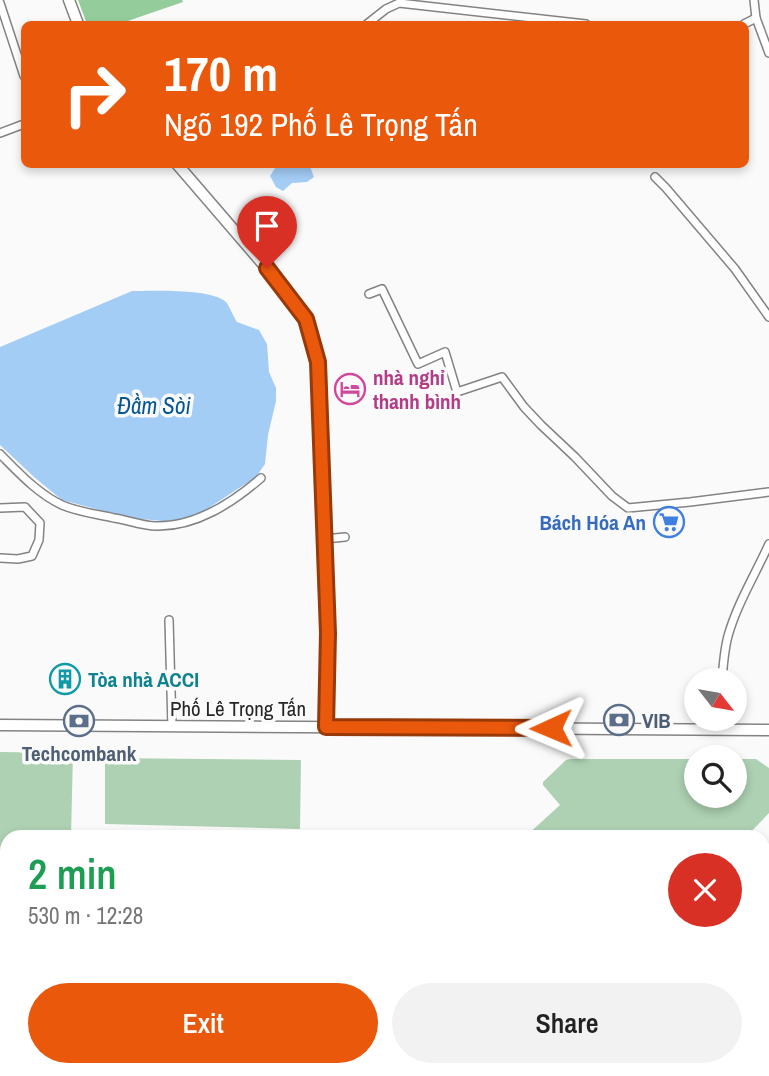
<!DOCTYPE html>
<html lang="en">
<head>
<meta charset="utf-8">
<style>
	body { margin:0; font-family:"Archivo Narrow",sans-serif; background:#f2f2f2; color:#222; height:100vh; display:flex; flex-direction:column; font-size:26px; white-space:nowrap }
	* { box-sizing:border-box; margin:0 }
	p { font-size:23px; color:#767676 }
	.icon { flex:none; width:38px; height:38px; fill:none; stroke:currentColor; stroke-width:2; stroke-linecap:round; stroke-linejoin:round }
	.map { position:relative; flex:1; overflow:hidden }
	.sheet { position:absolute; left:0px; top:830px; width:770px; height:247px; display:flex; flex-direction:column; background:#fff; border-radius:21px 21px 0 0; box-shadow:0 4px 10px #0003 }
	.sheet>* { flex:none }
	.top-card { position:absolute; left:21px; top:21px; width:728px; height:147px; border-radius:10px; box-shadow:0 4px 10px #0003; background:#ea580c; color:#fff; overflow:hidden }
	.needle { width:46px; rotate:121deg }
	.fabs { position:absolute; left:684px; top:668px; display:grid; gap:14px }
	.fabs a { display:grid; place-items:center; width:63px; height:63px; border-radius:50%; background:#fff; box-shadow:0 4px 10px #0003; font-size:35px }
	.pin { position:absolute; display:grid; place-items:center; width:60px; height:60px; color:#fff; margin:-72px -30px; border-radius:50% 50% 50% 0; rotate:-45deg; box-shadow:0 0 7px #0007 }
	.pin .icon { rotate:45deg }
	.me { position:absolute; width:77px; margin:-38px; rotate:269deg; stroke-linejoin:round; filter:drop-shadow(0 0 5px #0008) }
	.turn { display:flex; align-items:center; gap:24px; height:147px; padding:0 28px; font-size:32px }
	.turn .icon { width:91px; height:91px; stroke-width:2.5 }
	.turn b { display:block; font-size:49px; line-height:60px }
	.round { display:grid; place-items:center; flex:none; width:74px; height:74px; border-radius:37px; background:#f2f2f2 }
	.summary { display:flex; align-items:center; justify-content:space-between; height:119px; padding:0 28px }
	h1 { font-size:42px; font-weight:600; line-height:52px; color:#1e9e55 }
	.primary-button { display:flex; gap:14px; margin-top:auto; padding:14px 28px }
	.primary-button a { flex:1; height:80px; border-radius:42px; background:#ea580c; color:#fff; font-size:28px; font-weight:600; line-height:80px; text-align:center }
	.primary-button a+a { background:#f2f2f2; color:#222 }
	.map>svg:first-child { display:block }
	.green { fill:#add1b2 }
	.forest { fill:#94cc9c }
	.water { fill:#a4cdf6 }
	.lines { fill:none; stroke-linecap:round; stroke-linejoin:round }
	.street-casing { stroke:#838384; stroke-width:10 }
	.secondary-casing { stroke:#838384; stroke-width:13 }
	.street { stroke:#fff; stroke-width:7 }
	.secondary { stroke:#fff; stroke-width:10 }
	.route-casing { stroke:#983908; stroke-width:18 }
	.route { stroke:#ea580c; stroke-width:12 }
	.labels { text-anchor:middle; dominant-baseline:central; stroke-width:7; stroke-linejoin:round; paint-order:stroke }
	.hotel-label { font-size:21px; font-weight:bold; fill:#b23c85; stroke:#fafafb; text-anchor:start }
	.shop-label { font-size:21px; font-weight:bold; fill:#366cbe; stroke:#fafafb; text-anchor:end }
	.culture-label { font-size:21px; font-weight:bold; fill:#0d838f; stroke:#fafafb; text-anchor:start }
	.street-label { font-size:21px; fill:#262626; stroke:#fafafb }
	.service-label { font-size:21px; font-weight:bold; fill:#4e5e75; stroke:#fafafb; text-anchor:start }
	.water-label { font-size:23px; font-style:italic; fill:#035692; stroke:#fafafb }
</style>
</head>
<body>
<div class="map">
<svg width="769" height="1076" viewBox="0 0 769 1076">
	<rect width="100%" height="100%" fill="#fafafb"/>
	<g class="green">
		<path d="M 0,752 L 73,753 L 71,836 L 7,836 L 7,872 L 0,872 Z"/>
		<path d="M 105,758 L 301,760 L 300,829 L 105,824 Z"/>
		<path d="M 570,759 L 696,759 L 696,796 L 735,796 L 735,759 L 756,759 L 769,768 L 769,813 L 747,836 L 526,836 L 560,805 L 543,785 L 543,782 L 566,760 Z"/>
	</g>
	<path class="forest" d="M 78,0 L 182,0 L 183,2 L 119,24 L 87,24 Z"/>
	<g class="water">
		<path d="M 309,164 L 314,177 L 307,182 L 292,183 L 283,191 L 276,187 L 270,176 L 277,165 Z"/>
		<path d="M 132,291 C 152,291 211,288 226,302 C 230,307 233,316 237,322 L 259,330 L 267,344 L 269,372 L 276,388 L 276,401 L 268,435 L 265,464 L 256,477 L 204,511 L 183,519 L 163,521 L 130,518 L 62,500 L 34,477 L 0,445 L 0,347 Z"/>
	</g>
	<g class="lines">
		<g class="street-casing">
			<g id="street">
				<path d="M 754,0 L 756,18 L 769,53"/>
				<path d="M 0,3 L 24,76"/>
				<path d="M 367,24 L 386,9 L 399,3 L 586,24"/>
				<path d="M 744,24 L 756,18"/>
				<path d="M 0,133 L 24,124"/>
				<path d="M 655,177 L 666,188 L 735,269 L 769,317"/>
				<path d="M 369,294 L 382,289 L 418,364 L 445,352 L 457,392 L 502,377 L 524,407 L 541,425 L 575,457 L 612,496 L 628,508 L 690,502 L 769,492"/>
				<path d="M 0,454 C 18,472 38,494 62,505 C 78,512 97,514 114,518 C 128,520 142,526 156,526 C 196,527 232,503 261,478"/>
				<path d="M 0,508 L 25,507 L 40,523 L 39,540 L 32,556 L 18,559 L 0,558"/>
				<path d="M 325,539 L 345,537"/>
				<path d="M 169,620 L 172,727"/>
				<path d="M 722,681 C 723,666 724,651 728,636 C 737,604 755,575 769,544"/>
				<path d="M 0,926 L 7,926"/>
				<path d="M 0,1056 L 7,1056"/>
				<path d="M 53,1069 L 61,1076"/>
				<path d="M 187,1069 L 195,1076"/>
			</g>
		</g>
		<g class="secondary-casing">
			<g id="secondary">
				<path d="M 69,0 L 78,24"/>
				<path d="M 177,164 L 282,286 L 306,319 L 318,362 L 321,409 L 328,633 L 326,727"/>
				<path d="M 0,725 L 769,730"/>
			</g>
		</g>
		<use href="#street" class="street"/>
		<use href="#secondary" class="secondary"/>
	</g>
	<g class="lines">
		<g class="route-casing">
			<path id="route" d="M 267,268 L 306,319 L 318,362 L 328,633 L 326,727 L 551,728"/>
		</g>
		<use href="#route" class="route"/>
	</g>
	<defs>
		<g id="hotel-ring" transform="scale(1.575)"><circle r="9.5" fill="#fafafb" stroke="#d1479c" stroke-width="1.5"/><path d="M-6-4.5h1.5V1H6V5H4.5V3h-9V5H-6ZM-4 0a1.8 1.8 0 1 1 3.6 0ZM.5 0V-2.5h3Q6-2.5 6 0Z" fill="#d1479c"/></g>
		<g id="supermarket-ring" transform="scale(1.575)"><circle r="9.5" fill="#fafafb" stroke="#3f7fe0" stroke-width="1.5"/><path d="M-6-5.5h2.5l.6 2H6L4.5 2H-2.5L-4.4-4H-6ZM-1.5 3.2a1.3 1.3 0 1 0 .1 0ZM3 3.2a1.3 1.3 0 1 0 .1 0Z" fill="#3f7fe0"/></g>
		<g id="building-ring" transform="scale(1.575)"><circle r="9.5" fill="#fafafb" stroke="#0f9aa8" stroke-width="1.5"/><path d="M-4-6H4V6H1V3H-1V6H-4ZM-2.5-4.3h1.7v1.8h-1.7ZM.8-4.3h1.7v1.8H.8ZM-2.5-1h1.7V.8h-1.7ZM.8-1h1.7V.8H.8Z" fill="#0f9aa8"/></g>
		<g id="bank-ring" transform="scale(1.575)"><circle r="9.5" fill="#fafafb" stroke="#5c6f8a" stroke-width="1.5"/><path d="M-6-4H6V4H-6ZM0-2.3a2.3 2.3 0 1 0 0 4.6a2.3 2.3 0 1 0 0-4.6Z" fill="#5c6f8a"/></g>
	</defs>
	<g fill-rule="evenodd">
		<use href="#hotel-ring" x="350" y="389"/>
		<use href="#supermarket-ring" x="669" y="522"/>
		<use href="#building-ring" x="65" y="679"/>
		<use href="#bank-ring" x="619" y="720"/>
		<use href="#bank-ring" x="79" y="721"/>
	</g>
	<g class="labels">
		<g class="hotel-label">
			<text x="373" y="377">nhà nghỉ<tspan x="373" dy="24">thanh bình</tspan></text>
		</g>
		<g class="shop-label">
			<text x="646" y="522">Bách Hóa An</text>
		</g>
		<g class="culture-label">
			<text x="88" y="679">Tòa nhà ACCI</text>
		</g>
		<g class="street-label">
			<text x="238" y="708">Phố Lê Trọng Tấn</text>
		</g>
		<g class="service-label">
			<text x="642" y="720">VIB</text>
			<text x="79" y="753" text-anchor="middle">Techcombank</text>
		</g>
		<g class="water-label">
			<text x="154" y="405">Đầm Sòi</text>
		</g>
	</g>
</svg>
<div class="fabs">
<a><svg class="needle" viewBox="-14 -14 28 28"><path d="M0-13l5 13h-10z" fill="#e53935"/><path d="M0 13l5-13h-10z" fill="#767676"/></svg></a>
<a><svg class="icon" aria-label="search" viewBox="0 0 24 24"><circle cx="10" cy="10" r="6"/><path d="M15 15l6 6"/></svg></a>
</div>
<div class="pin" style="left:267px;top:268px;background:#d93025"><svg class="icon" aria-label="arrive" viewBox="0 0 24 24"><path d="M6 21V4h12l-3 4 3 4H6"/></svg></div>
<svg class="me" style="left:551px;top:728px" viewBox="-20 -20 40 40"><path d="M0-17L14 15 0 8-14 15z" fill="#ea580c" stroke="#fff" stroke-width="4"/></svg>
<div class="top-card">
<div class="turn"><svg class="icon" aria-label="right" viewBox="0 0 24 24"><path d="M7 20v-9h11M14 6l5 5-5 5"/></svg><div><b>170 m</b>Ngõ 192 Phố Lê Trọng Tấn</div></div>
</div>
<section class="sheet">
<div class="summary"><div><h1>2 min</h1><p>530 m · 12:28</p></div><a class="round" style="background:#d93025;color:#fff"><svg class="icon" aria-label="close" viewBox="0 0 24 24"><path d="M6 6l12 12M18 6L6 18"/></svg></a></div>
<div class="primary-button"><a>Exit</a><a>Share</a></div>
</section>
</div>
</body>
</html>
